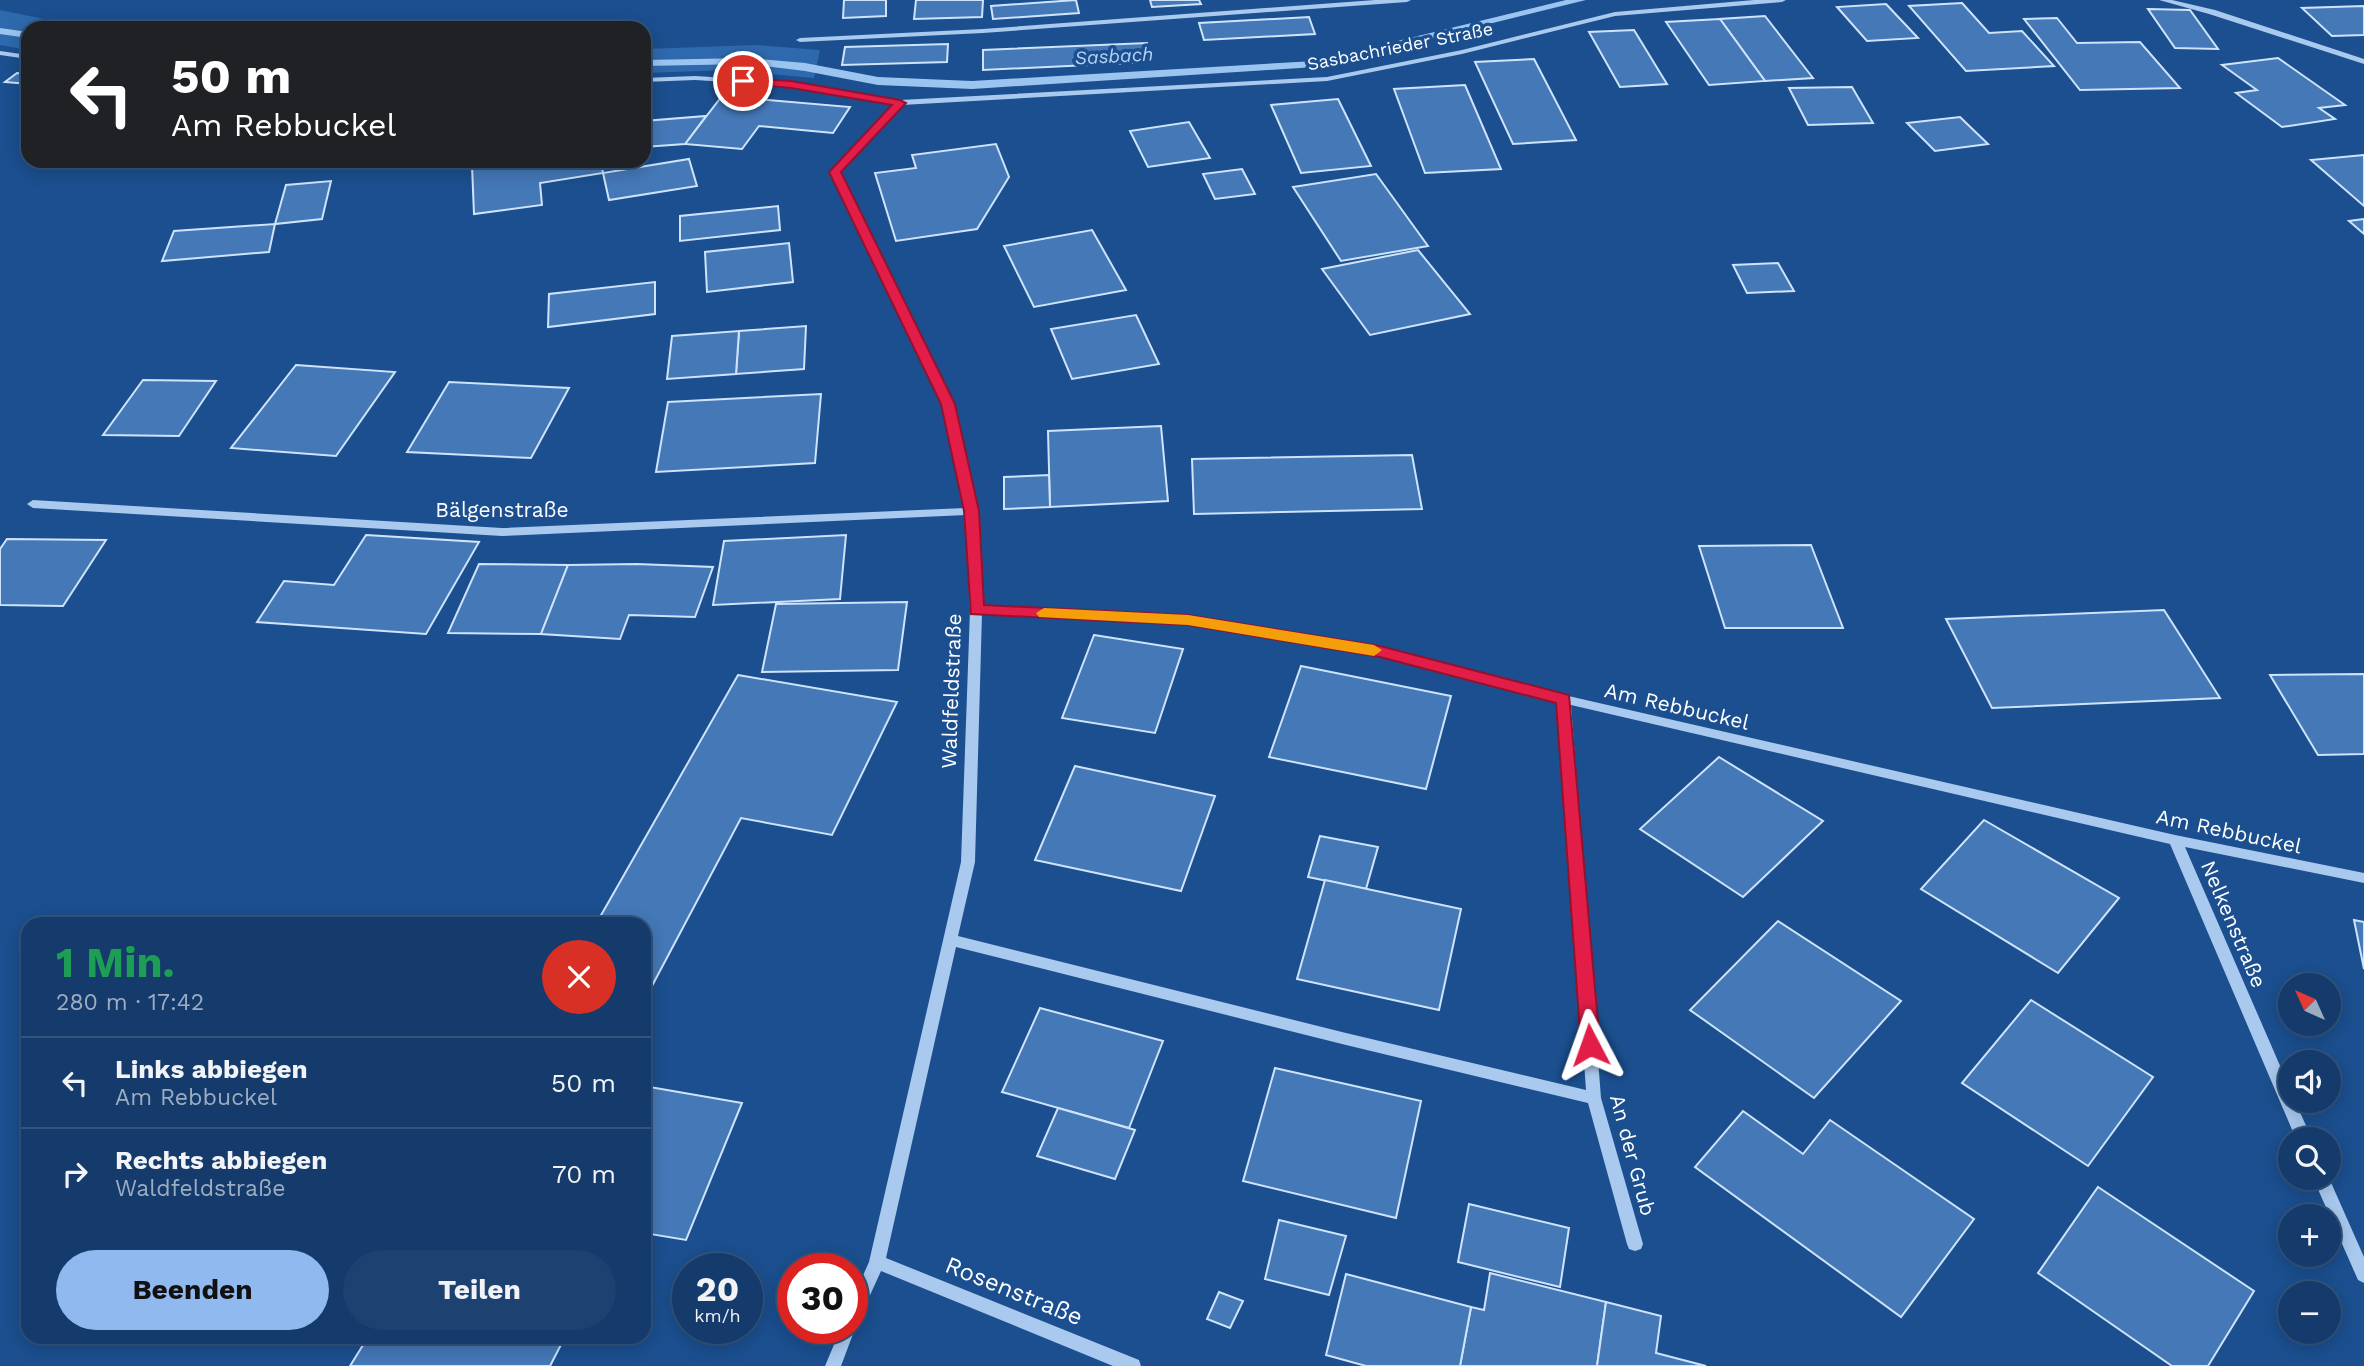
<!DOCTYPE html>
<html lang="de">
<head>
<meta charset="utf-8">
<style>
	body { margin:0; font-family:"Work Sans",sans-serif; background:#1d4271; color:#f1f3f6; height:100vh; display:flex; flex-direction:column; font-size:26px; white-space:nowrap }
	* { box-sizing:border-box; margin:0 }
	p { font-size:23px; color:#9dadc1 }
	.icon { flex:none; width:38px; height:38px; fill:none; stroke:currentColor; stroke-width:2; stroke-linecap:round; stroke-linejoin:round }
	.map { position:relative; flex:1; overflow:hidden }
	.sheet { position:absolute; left:21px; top:917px; width:630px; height:427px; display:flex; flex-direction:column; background:#143b6b; border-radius:21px; box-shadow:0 4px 18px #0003,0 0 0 2px #33557e }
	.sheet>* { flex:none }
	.guide { position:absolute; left:21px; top:21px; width:630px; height:147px; border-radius:21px; box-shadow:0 4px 18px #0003,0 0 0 2px #33557e; background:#202124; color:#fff; overflow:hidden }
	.needle { width:46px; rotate:315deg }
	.tools { position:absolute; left:2278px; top:973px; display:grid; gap:14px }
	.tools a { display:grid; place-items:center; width:63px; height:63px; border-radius:50%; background:#143b6b; box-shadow:0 4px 18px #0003,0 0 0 2px #33557e; font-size:35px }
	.speed { position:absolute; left:672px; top:1253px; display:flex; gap:14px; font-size:35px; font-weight:700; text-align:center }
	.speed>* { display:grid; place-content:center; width:91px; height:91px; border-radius:50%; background:#143b6b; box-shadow:0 4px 18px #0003,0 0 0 2px #33557e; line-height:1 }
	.speed small { font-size:18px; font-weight:400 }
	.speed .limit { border:10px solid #d22; background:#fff; color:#111 }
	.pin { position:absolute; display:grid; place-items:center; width:60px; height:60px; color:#fff; margin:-30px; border:4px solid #fff; border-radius:50%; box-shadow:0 2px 7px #0007 }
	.me { position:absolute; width:77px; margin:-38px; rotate:356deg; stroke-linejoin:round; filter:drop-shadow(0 0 5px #0008) }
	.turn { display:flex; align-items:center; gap:24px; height:147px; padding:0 35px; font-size:32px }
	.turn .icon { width:91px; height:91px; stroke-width:2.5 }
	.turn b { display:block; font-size:49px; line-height:60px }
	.round { display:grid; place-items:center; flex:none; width:74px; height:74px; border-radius:37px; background:#1d4271 }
	.summary { display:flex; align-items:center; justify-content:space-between; height:119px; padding:0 35px }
	h1 { font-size:42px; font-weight:700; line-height:52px; color:#1e9e55 }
	.cta { display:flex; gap:14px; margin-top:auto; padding:14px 35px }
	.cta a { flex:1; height:80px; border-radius:42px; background:#90b9f0; color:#111; font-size:28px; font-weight:700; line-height:80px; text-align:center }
	.cta a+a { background:#1d4271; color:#f1f3f6 }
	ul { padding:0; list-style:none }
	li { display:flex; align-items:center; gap:21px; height:91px; padding:0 35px; border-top:2px solid #33557e }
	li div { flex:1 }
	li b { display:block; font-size:26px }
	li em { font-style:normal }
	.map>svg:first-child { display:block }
	.green { fill:#2e69ad }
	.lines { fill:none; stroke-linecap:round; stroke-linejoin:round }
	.stream { fill:#9cc4f0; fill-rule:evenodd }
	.building { fill:#4478b7; stroke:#cfe3fa; stroke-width:2 }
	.minor { fill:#a9c9ee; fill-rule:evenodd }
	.route { fill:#e11d48; stroke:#92132f; stroke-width:2 }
	.slow { fill:#f59e0b }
	.labels { text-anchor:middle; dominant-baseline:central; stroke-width:7; stroke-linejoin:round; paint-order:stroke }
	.far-street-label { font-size:18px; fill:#fff; stroke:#1b4f8f }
	.far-water-label { font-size:19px; font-style:italic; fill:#b5d3f5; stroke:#1b4f8f }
	.street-label { font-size:21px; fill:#fff; stroke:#1b4f8f }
	.near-street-label { font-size:24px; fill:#fff; stroke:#1b4f8f }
</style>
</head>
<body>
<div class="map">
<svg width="2364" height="1366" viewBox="0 0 2364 1366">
	<rect width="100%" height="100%" fill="#1b4f8f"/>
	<g class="green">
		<path d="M 0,10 L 88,28 L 28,28 L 28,50 L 0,45 Z"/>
		<path d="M 756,45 L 820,50 L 814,78 L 727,70 L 644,73 L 644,49 Z"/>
	</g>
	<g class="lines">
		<g class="stream">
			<path d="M 1566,0 L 1586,0 L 1315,67 L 972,89 L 878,85 L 805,71 L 748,64 L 644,66 L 644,60 L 748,58 L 805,63 L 878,77 L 972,81 L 1315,61 Z"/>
			<path d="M 0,28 L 28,32 L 28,38 L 0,34 Z"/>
		</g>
	</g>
	<g class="building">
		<path d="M 844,0 L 886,0 L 886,16 L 843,18 Z"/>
		<path d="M 916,0 L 983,0 L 982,17 L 914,19 Z"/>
		<path d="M 1076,0 L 1079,13 L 993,19 L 991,6 Z"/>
		<path d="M 1150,0 L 1199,0 L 1201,4 L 1152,7 Z"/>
		<path d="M 1962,3 L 1989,33 L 2022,31 L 2054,66 L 1966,71 L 1909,6 Z"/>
		<path d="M 1886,4 L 1918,38 L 1867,41 L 1837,7 Z"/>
		<path d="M 2364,6 L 2364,35 L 2332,36 L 2302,8 Z"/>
		<path d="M 2148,9 L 2190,10 L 2218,49 L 2175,48 Z"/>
		<path d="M 1765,16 L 1813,78 L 1765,81 L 1720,19 Z"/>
		<path d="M 1309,17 L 1315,34 L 1204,40 L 1199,23 Z"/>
		<path d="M 2057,18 L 2077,43 L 2140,42 L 2180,88 L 2080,90 L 2024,19 Z"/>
		<path d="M 1720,19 L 1765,81 L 1709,85 L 1666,22 Z"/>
		<path d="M 1634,30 L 1667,84 L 1620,87 L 1589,32 Z"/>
		<path d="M 1147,43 L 1151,62 L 983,70 L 983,50 Z"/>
		<path d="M 948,44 L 947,62 L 842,65 L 845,47 Z"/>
		<path d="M 2278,58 L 2345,105 L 2319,108 L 2335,119 L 2282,127 L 2236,93 L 2257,90 L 2222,65 Z"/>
		<path d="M 1534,59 L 1576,140 L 1513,144 L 1475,62 Z"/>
		<path d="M 17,73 L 28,75 L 28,84 L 5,82 Z"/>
		<path d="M 1465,85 L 1501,169 L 1425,173 L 1394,89 Z"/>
		<path d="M 1852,87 L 1873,123 L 1808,125 L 1789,88 Z"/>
		<path d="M 722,96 L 850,107 L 833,133 L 759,126 L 742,149 L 685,144 Z"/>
		<path d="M 1338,99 L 1371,166 L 1301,173 L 1271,105 Z"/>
		<path d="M 706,116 L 685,144 L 644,147 L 644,121 Z"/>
		<path d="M 1960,117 L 1988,144 L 1935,151 L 1907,123 Z"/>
		<path d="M 1189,122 L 1210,158 L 1148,167 L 1130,131 Z"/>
		<path d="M 996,144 L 1009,177 L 977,229 L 896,241 L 875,173 L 916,168 L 912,155 Z"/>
		<path d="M 2364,155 L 2364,206 L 2311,160 Z"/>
		<path d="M 689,159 L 697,186 L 609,200 L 603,173 Z"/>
		<path d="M 507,161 L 601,161 L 603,173 L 540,183 L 542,205 L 474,214 L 472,166 Z"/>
		<path d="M 1242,169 L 1255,194 L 1215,199 L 1203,174 Z"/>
		<path d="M 1376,174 L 1428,246 L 1341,261 L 1293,187 Z"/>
		<path d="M 331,181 L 322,219 L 275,224 L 286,185 Z"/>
		<path d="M 778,206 L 780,230 L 680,241 L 680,216 Z"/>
		<path d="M 2364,219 L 2364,234 L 2349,221 Z"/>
		<path d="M 275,224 L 269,252 L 162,261 L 174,231 Z"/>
		<path d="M 1092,230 L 1126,290 L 1034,307 L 1004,246 Z"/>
		<path d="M 789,243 L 793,282 L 707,292 L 705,252 Z"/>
		<path d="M 1418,250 L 1470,314 L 1370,335 L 1322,269 Z"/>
		<path d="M 1778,263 L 1794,291 L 1747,293 L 1733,265 Z"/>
		<path d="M 655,282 L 655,314 L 548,327 L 549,294 Z"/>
		<path d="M 1136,315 L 1159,364 L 1072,379 L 1051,329 Z"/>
		<path d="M 806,326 L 804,369 L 736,374 L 739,331 Z"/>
		<path d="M 739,331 L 736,374 L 667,379 L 672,336 Z"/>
		<path d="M 296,365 L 395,372 L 336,456 L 231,448 Z"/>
		<path d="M 143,380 L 216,381 L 179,436 L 103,435 Z"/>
		<path d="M 449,382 L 569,388 L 531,458 L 407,452 Z"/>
		<path d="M 821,394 L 815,463 L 656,472 L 668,402 Z"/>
		<path d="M 1161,426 L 1168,501 L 1050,507 L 1048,431 Z"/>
		<path d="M 1412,455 L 1422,509 L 1194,514 L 1192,459 Z"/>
		<path d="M 1049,475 L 1050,507 L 1004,509 L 1004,477 Z"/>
		<path d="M 366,535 L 479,542 L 426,634 L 257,622 L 284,581 L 334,585 Z"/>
		<path d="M 846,535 L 840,599 L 713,605 L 724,541 Z"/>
		<path d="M 7,539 L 106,540 L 63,606 L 0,605 L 0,549 Z"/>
		<path d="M 1811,545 L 1843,628 L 1725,628 L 1699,546 Z"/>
		<path d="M 479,564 L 568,565 L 541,634 L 448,633 Z"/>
		<path d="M 637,564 L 713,567 L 695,617 L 629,615 L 620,639 L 541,634 L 568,565 Z"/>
		<path d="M 907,602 L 898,670 L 762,672 L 776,604 Z"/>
		<path d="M 2164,610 L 2220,698 L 1992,708 L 1946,619 Z"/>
		<path d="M 1094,635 L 1183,649 L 1155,733 L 1062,718 Z"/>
		<path d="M 1301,666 L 1451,696 L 1426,789 L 1269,757 Z"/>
		<path d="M 2364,674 L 2364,754 L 2318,755 L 2270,675 Z"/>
		<path d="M 738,675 L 897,702 L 832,835 L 741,818 L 644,1001 L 644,924 L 596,924 Z"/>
		<path d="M 1719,757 L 1823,821 L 1743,897 L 1640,829 Z"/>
		<path d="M 1075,766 L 1215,796 L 1181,891 L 1035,860 Z"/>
		<path d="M 1984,820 L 2119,898 L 2058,973 L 1921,889 Z"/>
		<path d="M 1320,836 L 1378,847 L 1366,889 L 1308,877 Z"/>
		<path d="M 1325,880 L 1461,909 L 1439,1010 L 1297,979 Z"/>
		<path d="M 2354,920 L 2364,922 L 2364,969 Z"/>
		<path d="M 1778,921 L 1901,1001 L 1814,1098 L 1690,1010 Z"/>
		<path d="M 2031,1000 L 2153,1077 L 2088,1166 L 1962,1083 Z"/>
		<path d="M 1040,1008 L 1163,1041 L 1129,1128 L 1002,1092 Z"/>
		<path d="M 1275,1068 L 1421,1101 L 1396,1218 L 1243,1181 Z"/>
		<path d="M 644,1086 L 742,1103 L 686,1240 L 644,1233 Z"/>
		<path d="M 1058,1108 L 1135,1130 L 1115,1179 L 1037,1156 Z"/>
		<path d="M 1743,1111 L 1803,1154 L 1830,1120 L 1974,1219 L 1901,1317 L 1695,1167 Z"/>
		<path d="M 2098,1187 L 2254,1291 L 2208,1366 L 2172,1366 L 2038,1273 Z"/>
		<path d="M 1469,1204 L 1569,1228 L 1560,1287 L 1458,1262 Z"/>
		<path d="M 1279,1220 L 1346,1236 L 1329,1295 L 1265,1279 Z"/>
		<path d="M 1490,1273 L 1606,1302 L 1597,1366 L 1460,1366 L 1471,1307 L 1484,1310 Z"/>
		<path d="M 1346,1274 L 1471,1307 L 1460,1366 L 1366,1366 L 1326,1355 Z"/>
		<path d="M 1219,1292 L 1243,1301 L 1230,1328 L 1207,1319 Z"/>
		<path d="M 1606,1302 L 1661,1316 L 1656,1353 L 1706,1366 L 1597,1366 Z"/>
		<path d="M 368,1337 L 565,1337 L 550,1366 L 350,1366 Z"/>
	</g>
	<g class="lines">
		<g class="minor">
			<path d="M 1375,0 L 1411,0 L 1407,2 L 983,33 L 800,42 L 796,40 L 800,38 L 983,29 Z"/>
			<path d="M 1754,0 L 1786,0 L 1782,2 L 1615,16 L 1462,54 L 1327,81 L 902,105 L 840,172 L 953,404 L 977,511 L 982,606 L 1188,616 L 1380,647 L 1564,695 L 2175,835 L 2364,873 L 2364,883 L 2185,847 L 2291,1091 L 2291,1101 L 2295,1101 L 2312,1139 L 2296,1139 L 2170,844 L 1571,705 L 1601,1098 L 1643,1244 L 1641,1249 L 1635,1251 L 1629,1249 L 1627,1244 L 1588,1103 L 1346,1045 L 956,947 L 886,1258 L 1139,1360 L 1141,1366 L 1113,1366 L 881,1271 L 856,1326 L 841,1366 L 825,1366 L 841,1328 L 852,1328 L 852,1300 L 869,1262 L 961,862 L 970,610 L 966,515 L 502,536 L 33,508 L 27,504 L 33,500 L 502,528 L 965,508 L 943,404 L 831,172 L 894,104 L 791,86 L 695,80 L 644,82 L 644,78 L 695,76 L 791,82 L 900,100 L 1327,77 L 1462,50 L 1615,12 ZM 982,614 L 1188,624 L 1380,655 L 1558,702 L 1586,1090 L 1346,1033 L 958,936 L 975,862 Z"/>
			<path d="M 2159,0 L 2172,0 L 2215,10 L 2364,59 L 2364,64 L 2209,14 Z"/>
			<path d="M 0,51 L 28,55 L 28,59 L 0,55 Z"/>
			<path d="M 2313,1178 L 2329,1178 L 2364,1257 L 2364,1283 L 2358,1280 Z"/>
		</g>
	</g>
	<path class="route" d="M 743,78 L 791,81 L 900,100 L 906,103 L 841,172 L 955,404 L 979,511 L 984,605 L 1188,615 L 1380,646 L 1569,695 L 1600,1045 L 1597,1051 L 1590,1053 L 1583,1051 L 1581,1045 L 1556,703 L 1380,657 L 1188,625 L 971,614 L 964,511 L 941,404 L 829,172 L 892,105 L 791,88 L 739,83 L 739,79 Z"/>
	<path class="slow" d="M 1044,608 L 1188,615 L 1374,645 L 1382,650 L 1374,656 L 1188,625 L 1039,617 L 1036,613 Z"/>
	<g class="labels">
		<g class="far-street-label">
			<text transform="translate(1400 46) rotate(-11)">Sasbachrieder Straße</text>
		</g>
		<g class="far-water-label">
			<text transform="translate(1114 56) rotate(-3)">Sasbach</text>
		</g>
		<g class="street-label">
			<text x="502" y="509">Bälgenstraße</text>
			<text transform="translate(951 691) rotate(-88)">Waldfeldstraße</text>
			<text transform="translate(1677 706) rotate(13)">Am Rebbuckel</text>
			<text transform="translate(2229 831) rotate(12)">Am Rebbuckel</text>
			<text transform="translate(2234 924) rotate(67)">Nelkenstraße</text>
			<text transform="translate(1633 1155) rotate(75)">An der Grub</text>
		</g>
		<g class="near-street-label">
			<text transform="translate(1014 1291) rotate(22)">Rosenstraße</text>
		</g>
	</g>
</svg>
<div class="tools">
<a><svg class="needle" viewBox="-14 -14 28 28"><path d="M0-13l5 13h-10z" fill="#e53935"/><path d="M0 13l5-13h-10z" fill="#9dadc1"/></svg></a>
<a><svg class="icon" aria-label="sound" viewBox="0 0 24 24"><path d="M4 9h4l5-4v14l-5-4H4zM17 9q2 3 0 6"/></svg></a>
<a><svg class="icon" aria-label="search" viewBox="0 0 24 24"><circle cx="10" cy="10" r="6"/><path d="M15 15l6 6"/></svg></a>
<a>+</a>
<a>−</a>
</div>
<div class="speed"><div>20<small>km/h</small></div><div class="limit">30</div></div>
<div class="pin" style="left:743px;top:81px;background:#d93025"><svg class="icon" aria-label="arrive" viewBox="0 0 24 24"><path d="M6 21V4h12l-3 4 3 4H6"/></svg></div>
<svg class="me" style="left:1590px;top:1045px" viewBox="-20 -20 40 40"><path d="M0-17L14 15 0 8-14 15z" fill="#e11d48" stroke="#fff" stroke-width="4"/></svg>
<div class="guide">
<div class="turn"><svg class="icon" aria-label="left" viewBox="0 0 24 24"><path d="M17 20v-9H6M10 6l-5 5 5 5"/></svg><div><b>50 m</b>Am Rebbuckel</div></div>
</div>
<section class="sheet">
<div class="summary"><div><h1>1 Min.</h1><p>280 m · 17:42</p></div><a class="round" style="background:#d93025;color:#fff"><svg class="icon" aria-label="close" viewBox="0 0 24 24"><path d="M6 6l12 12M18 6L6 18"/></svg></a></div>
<ul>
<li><svg class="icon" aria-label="left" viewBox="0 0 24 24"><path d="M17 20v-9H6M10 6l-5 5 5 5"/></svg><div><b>Links abbiegen</b><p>Am Rebbuckel</p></div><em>50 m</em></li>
<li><svg class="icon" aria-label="right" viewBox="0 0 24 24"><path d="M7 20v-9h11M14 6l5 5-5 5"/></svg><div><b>Rechts abbiegen</b><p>Waldfeldstraße</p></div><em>70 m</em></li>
</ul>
<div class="cta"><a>Beenden</a><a>Teilen</a></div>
</section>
</div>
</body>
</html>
